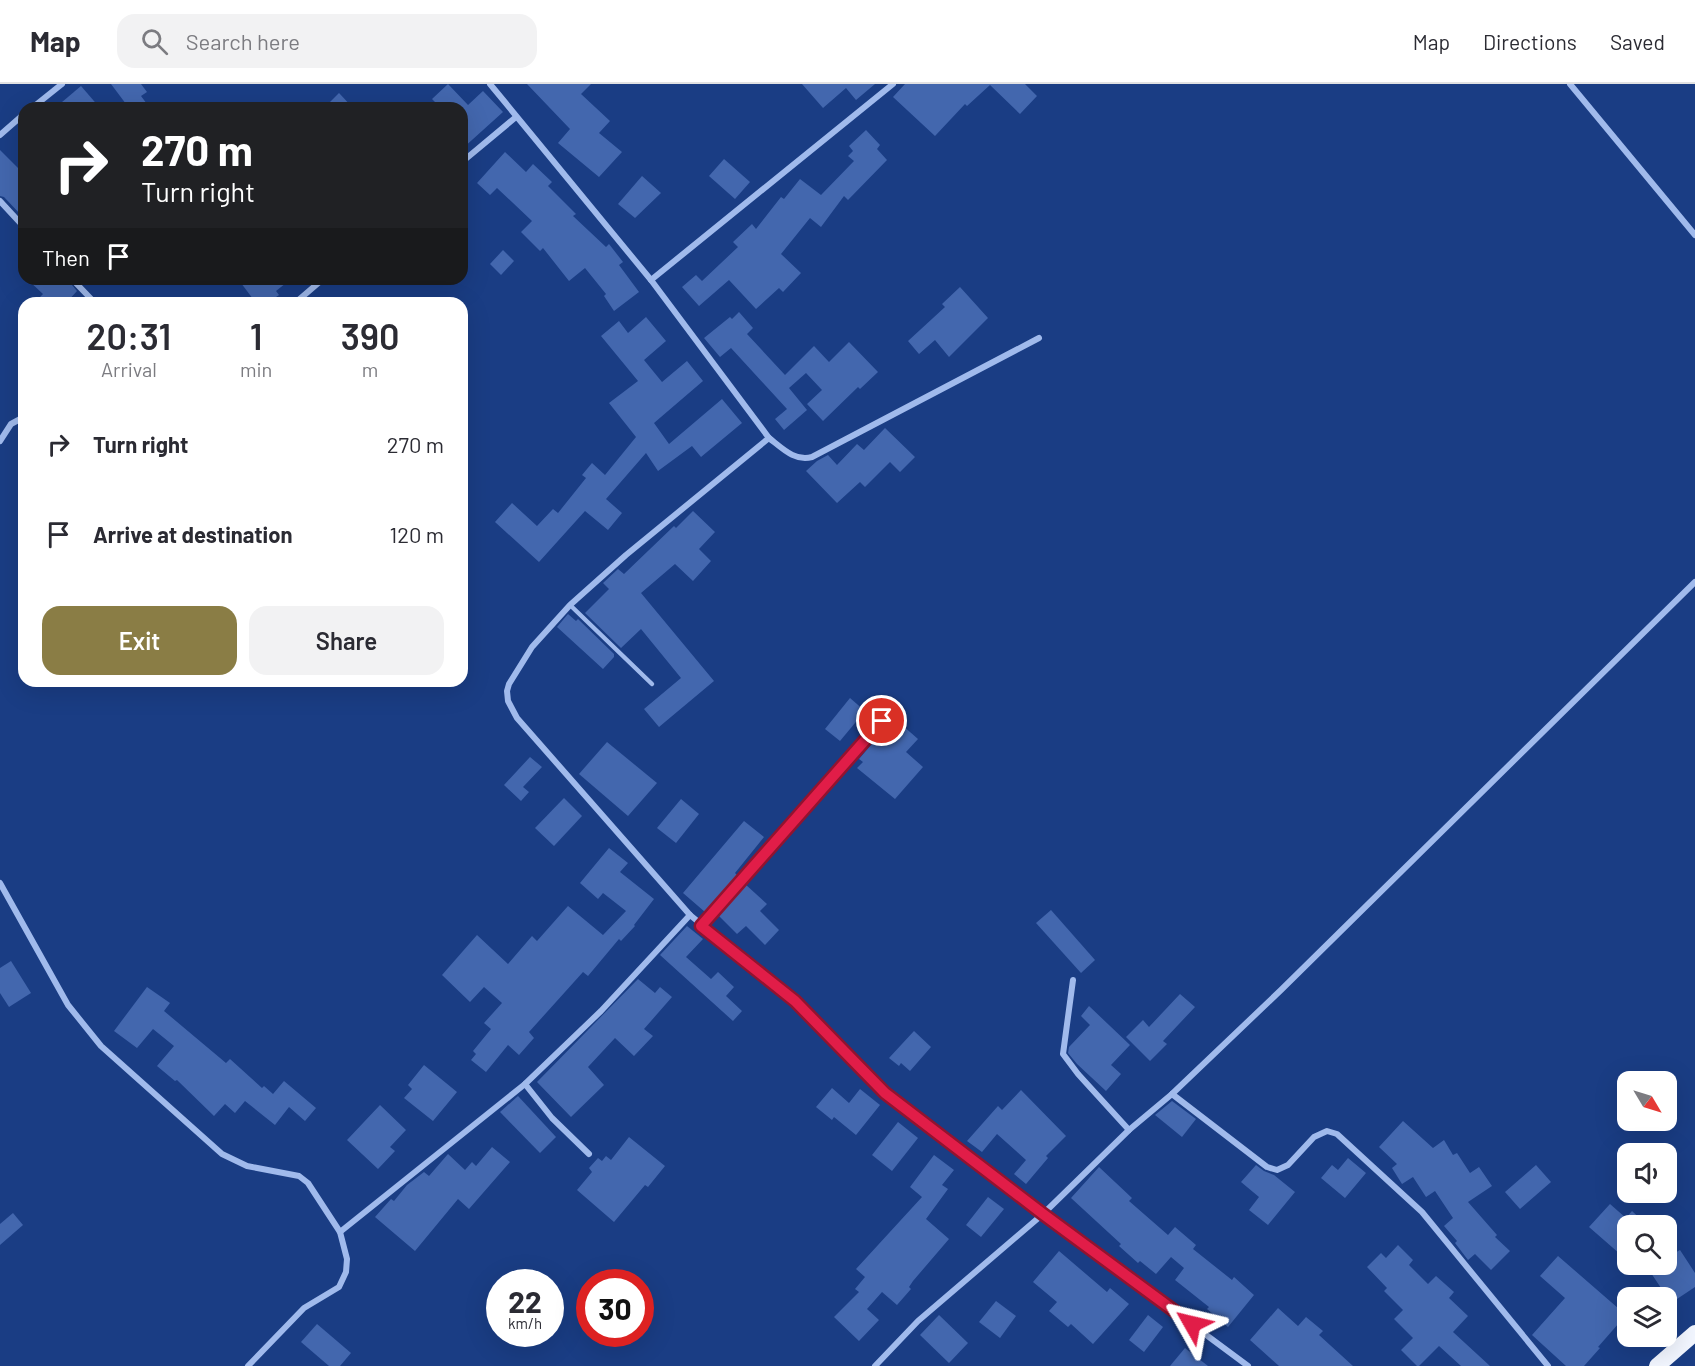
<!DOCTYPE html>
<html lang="en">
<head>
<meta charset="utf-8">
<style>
	body { margin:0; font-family:Barlow,sans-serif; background:#f2f2f3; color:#2b2b33; height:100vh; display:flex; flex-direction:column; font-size:22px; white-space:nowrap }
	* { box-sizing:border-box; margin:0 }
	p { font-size:20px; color:#7c7c81 }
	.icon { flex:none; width:33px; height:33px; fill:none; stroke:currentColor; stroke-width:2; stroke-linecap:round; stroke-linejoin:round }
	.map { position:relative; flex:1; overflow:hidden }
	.panel { position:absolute; left:18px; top:213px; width:450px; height:390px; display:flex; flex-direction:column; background:#fff; border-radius:18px; box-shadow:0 6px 24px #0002 }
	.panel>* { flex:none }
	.banner { position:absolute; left:18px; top:18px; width:450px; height:183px; border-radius:18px; box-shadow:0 6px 24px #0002; background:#202124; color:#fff; overflow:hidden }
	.needle { width:39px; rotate:128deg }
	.tools { position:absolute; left:1617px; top:987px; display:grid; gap:12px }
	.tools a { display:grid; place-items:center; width:60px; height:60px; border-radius:12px; background:#fff; box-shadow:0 6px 24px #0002; font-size:30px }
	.speed { position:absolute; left:486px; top:1185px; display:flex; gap:12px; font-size:30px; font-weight:700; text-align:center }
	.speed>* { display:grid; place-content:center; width:78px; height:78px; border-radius:50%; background:#fff; box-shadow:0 6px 24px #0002; line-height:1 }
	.speed small { font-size:15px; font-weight:400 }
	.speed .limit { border:9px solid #d22; background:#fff; color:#111 }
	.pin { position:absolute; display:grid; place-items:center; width:51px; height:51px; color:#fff; margin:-26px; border:3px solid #fff; border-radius:50%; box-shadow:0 2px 6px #0007 }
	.me { position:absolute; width:66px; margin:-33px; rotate:307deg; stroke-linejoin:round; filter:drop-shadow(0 0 4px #0008) }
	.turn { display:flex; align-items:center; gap:21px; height:126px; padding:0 24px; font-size:27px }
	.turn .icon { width:78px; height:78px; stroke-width:2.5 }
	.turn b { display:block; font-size:42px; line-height:51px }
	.then { display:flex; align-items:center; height:57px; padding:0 24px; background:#0003; gap:12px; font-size:22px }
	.eta { display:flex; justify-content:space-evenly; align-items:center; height:102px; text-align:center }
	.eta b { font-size:36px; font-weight:600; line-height:42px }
	.button { display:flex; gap:12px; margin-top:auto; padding:12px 24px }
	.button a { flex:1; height:69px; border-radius:18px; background:#8a7d45; color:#fff; font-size:24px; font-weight:600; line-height:69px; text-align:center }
	.button a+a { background:#f2f2f3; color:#2b2b33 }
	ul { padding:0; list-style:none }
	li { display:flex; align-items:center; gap:18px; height:90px; padding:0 24px }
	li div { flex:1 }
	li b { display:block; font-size:22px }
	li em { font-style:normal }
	header { display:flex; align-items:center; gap:36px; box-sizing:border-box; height:84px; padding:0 30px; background:#fff; border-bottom:2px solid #e1e1e2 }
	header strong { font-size:28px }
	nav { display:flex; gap:33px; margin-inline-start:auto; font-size:21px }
	.search { width:420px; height:54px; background:#f2f2f3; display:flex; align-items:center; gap:15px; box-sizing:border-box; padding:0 21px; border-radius:18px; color:#7c7c81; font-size:22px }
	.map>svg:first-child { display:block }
	.building { fill:#4367ae }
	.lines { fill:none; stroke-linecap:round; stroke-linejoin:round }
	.service { stroke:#a0baec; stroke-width:4.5 }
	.minor { stroke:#a0baec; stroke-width:6 }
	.trunk { stroke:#f2f6ff; stroke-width:16 }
	.route-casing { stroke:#92132f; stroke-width:15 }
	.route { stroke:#e11d48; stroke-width:10 }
</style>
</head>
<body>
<header>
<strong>Map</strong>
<div class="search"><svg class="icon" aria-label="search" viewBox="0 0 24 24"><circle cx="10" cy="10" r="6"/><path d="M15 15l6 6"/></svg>Search here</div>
<nav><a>Map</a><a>Directions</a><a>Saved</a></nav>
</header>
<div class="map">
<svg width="1695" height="1282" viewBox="0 0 1695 1282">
	<rect width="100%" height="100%" fill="#1a3d84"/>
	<g class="building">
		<path d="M 111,0 L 141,0 L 147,8 L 141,12 L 150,24 L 129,24 Z"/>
		<path d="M 448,0 L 468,21 L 483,7 L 503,28 L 462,65 L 462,24 L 441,24 L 432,15 Z"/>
		<path d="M 527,0 L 591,0 L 581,10 L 610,37 L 599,49 L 622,68 L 599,93 L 558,59 L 570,45 Z"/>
		<path d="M 802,0 L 875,0 L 856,16 L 846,4 L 823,24 Z"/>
		<path d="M 905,0 L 1025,0 L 1037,12 L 1020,30 L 990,1 L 967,22 L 965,20 L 935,52 L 893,13 Z"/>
		<path d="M 81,2 L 100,24 L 55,24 Z"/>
		<path d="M 339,9 L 353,24 L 324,24 Z"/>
		<path d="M 866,46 L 880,61 L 877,65 L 887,76 L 848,116 L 844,112 L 821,143 L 810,134 L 781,170 L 801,189 L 783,208 L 779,204 L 756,225 L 729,196 L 699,222 L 682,203 L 696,191 L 702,197 L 738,163 L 733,158 L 752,140 L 756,145 L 781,113 L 784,115 L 800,95 L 821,111 L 854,77 L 848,72 L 853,67 L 849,62 Z"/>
		<path d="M 0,66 L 24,90 L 24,128 L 21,131 L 4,113 L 0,112 Z"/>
		<path d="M 505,68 L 526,88 L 533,80 L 552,98 L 548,102 L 576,130 L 573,132 L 606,163 L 609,160 L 623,178 L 619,181 L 639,208 L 614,227 L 604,212 L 606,210 L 585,184 L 569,197 L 543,164 L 540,167 L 521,148 L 532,137 L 497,104 L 490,111 L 477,99 Z"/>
		<path d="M 724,75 L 750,98 L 735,115 L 709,92 Z"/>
		<path d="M 642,92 L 661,109 L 635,134 L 618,120 Z"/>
		<path d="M 503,166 L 514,177 L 501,191 L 490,180 Z"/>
		<path d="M 27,195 L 67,195 L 77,207 L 66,219 L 34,219 L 43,210 Z"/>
		<path d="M 238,195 L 291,195 L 276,207 L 279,211 L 267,219 L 256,219 Z"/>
		<path d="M 960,203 L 988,234 L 949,273 L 935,256 L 919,270 L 908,257 L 945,223 L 942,220 Z"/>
		<path d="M 739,228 L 753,244 L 747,250 L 785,291 L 814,262 L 829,278 L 849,258 L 878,288 L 860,305 L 858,303 L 823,337 L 807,320 L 822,306 L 806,289 L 789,304 L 807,326 L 784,346 L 775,335 L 787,325 L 731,264 L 720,273 L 704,254 L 730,233 L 732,235 Z"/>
		<path d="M 646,233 L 666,257 L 644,276 L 662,298 L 687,277 L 703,297 L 654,339 L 669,360 L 722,315 L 742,339 L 701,373 L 692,362 L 658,387 L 646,369 L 606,415 L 622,429 L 608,446 L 585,427 L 539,478 L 495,438 L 512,419 L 537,442 L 553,425 L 558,429 L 586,394 L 582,391 L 592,379 L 605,391 L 636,353 L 609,319 L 638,297 L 601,252 L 619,237 L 628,249 Z"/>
		<path d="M 885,344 L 915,373 L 900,388 L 890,378 L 865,403 L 860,398 L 837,419 L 806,387 L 817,377 L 828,371 L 837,381 L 857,360 L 864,366 Z"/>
		<path d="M 693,427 L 715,448 L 699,465 L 711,477 L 693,497 L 675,480 L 641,509 L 714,597 L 659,643 L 644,625 L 681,594 L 641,545 L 621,564 L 585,529 L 609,505 L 603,499 L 618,485 L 624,490 L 674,442 L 676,444 Z"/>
		<path d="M 568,530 L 576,537 L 578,535 L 614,570 L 614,573 L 603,585 L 557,543 Z"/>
		<path d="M 850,614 L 865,627 L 840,657 L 825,645 Z"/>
		<path d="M 894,634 L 918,655 L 906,668 L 923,683 L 895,715 L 857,684 L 863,678 L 859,675 Z"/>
		<path d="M 607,658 L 657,699 L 628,732 L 579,690 Z"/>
		<path d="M 530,673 L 542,683 L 523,703 L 529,708 L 521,717 L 504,701 Z"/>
		<path d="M 564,714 L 582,732 L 554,762 L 535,744 Z"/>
		<path d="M 681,715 L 699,730 L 676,759 L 657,744 Z"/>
		<path d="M 744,737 L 764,753 L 735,789 L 738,792 L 705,828 L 683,809 Z"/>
		<path d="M 609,764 L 628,779 L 620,788 L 654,815 L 634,841 L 635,842 L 621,857 L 619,855 L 588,892 L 583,888 L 529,948 L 534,954 L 519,971 L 508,961 L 486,988 L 471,976 L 476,970 L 473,967 L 491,945 L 484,939 L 502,919 L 484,903 L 470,918 L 442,891 L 477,851 L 508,880 L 532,852 L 537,857 L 568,822 L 603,851 L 626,827 L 603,809 L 598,815 L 580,799 Z"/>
		<path d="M 745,800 L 767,820 L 760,827 L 779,846 L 765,861 L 746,842 L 737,850 L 718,831 Z"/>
		<path d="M 1051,826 L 1095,876 L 1081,889 L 1036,839 Z"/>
		<path d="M 687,842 L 703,855 L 686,873 L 711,895 L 718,888 L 734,903 L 726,912 L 742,927 L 733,937 L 660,871 Z"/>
		<path d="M 11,877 L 31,909 L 9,923 L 0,909 L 0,884 Z"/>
		<path d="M 638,895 L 655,909 L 660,903 L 672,913 L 644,945 L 653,952 L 634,972 L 615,954 L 588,983 L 604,1001 L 571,1033 L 537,998 Z"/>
		<path d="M 147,903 L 170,919 L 164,927 L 226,979 L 230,975 L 262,1004 L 264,1002 L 273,1010 L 284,997 L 316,1024 L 305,1037 L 289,1023 L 275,1041 L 245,1017 L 235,1029 L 225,1020 L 214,1032 L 177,996 L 175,997 L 157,982 L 174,962 L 153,945 L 137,964 L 114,947 Z"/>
		<path d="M 1180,910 L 1195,923 L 1163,957 L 1167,960 L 1150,977 L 1126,953 L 1143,936 L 1149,943 Z"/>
		<path d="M 1089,922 L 1130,961 L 1111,981 L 1121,990 L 1106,1007 L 1077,980 L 1068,969 L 1069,963 L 1090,941 L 1081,932 Z"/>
		<path d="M 914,947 L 931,963 L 910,987 L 901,979 L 899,982 L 889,974 Z"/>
		<path d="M 424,981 L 457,1008 L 433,1037 L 404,1014 L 412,1005 L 408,1001 Z"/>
		<path d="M 832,1004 L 849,1019 L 860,1005 L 880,1021 L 856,1051 L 834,1033 L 832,1036 L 816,1023 Z"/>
		<path d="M 1021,1006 L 1066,1052 L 1046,1072 L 1048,1074 L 1026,1100 L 1014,1090 L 1026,1076 L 997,1050 L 982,1068 L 967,1057 L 998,1022 L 1002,1026 Z"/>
		<path d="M 518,1012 L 556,1053 L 540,1069 L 500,1028 Z"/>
		<path d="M 1172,1017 L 1196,1035 L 1182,1053 L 1155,1031 Z"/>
		<path d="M 380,1021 L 406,1046 L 390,1063 L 395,1067 L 378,1085 L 347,1056 Z"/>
		<path d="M 1403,1037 L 1433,1064 L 1444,1056 L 1453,1071 L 1457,1069 L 1470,1089 L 1479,1083 L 1492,1102 L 1468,1118 L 1497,1151 L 1495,1153 L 1510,1167 L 1491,1186 L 1475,1170 L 1468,1176 L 1455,1159 L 1457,1157 L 1444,1142 L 1453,1134 L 1435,1107 L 1426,1113 L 1413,1093 L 1402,1100 L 1392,1084 L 1397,1080 L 1379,1063 Z"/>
		<path d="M 898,1038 L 918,1054 L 892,1087 L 872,1071 Z"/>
		<path d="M 629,1053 L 665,1082 L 648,1103 L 645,1101 L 614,1138 L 577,1106 L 592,1088 L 589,1084 L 598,1074 L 602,1077 L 606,1072 L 611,1076 Z"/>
		<path d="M 492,1063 L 510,1078 L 469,1125 L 458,1115 L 415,1167 L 375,1133 L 391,1115 L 394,1117 L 407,1101 L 424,1088 L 429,1092 L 448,1070 L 465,1086 L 472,1078 L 476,1082 Z"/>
		<path d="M 934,1071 L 954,1086 L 942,1101 L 948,1105 L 926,1135 L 949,1155 L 913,1197 L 909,1203 L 911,1205 L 897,1221 L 882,1208 L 867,1225 L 879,1236 L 859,1257 L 834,1233 L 859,1208 L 855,1205 L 865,1193 L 856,1185 L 922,1113 L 910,1103 Z"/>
		<path d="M 1348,1074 L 1366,1089 L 1345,1114 L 1321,1094 L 1332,1081 L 1338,1086 Z"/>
		<path d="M 1256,1081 L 1264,1087 L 1274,1091 L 1295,1108 L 1268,1141 L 1249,1126 L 1259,1113 L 1241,1098 Z"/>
		<path d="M 1536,1081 L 1551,1098 L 1520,1125 L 1505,1108 Z"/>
		<path d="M 1099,1083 L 1132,1114 L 1129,1117 L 1168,1151 L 1175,1143 L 1196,1161 L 1193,1165 L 1232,1196 L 1234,1193 L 1254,1211 L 1228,1243 L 1207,1225 L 1209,1223 L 1175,1196 L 1184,1184 L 1171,1173 L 1156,1190 L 1140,1177 L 1138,1179 L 1119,1162 L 1121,1160 L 1071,1114 Z"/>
		<path d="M 988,1113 L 1004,1125 L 981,1153 L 966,1141 Z"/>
		<path d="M 1610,1120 L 1626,1134 L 1632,1127 L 1648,1142 L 1628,1142 L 1628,1177 L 1589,1143 Z"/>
		<path d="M 13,1129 L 23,1141 L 0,1161 L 0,1140 Z"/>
		<path d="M 1398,1161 L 1413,1176 L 1409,1181 L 1428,1200 L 1436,1192 L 1454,1208 L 1449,1214 L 1468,1232 L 1453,1248 L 1490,1282 L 1461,1282 L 1439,1262 L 1419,1282 L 1417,1282 L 1401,1266 L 1413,1254 L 1394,1235 L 1403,1226 L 1384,1207 L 1387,1204 L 1367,1183 L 1381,1169 L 1386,1174 Z"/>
		<path d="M 1680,1166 L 1695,1189 L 1695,1203 L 1671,1219 L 1649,1186 L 1657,1180 L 1666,1180 L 1666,1174 Z"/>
		<path d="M 1059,1167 L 1107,1208 L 1110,1204 L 1129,1220 L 1093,1260 L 1071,1240 L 1068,1243 L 1049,1227 L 1057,1218 L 1033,1198 Z"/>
		<path d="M 1558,1172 L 1626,1231 L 1598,1263 L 1600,1264 L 1584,1282 L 1566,1282 L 1532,1251 L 1565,1214 L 1540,1192 Z"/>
		<path d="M 996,1217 L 1016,1232 L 1000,1254 L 979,1238 Z"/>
		<path d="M 1278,1224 L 1298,1242 L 1306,1233 L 1323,1247 L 1319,1251 L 1353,1282 L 1279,1282 L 1250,1256 Z"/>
		<path d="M 939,1231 L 968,1259 L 949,1279 L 920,1251 Z"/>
		<path d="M 1148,1231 L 1163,1243 L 1144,1268 L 1129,1256 Z"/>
		<path d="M 317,1240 L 351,1269 L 340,1282 L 329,1282 L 301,1258 Z"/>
		<path d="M 1185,1264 L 1208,1282 L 1170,1282 Z"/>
	</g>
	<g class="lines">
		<path class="service" d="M 570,521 L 652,600"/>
		<g class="minor">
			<path d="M 490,0 L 651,196 L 769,354 C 782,364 795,378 812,373 L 1039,254"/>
			<path d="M 1570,0 L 1695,151"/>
			<path d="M 32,24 L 62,0"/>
			<path d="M 0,51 L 24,30"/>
			<path d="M 462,78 L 516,33"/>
			<path d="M 0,117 L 24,143"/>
			<path d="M 72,195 L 95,219"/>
			<path d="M 651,196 L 893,0"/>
			<path d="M 295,219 L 323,195"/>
			<path d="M 769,354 L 626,471 L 570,521 L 532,563 L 509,600 L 507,607 L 508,617 L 517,634 L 690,831 L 795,917 L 885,1009 L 1043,1130 L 1248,1282"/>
			<path d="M 0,357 L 11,340 L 24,333"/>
			<path d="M 0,799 L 68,921 L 101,962 L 222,1070 L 247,1082 L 299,1092 L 308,1099 L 340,1148 L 347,1175 L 346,1188 L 339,1203 L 304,1224 L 248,1282"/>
			<path d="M 701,842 L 882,637"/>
			<path d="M 1073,896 L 1063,970 L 1078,990 L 1129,1046"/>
			<path d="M 525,1000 L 552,1034 L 589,1070"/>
			<path d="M 1172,1010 L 1267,1083 L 1277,1086 L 1288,1081 L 1314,1053 L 1327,1047 L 1337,1050 L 1422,1128 L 1548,1282"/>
			<path d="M 340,1148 L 525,1000 L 601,927 L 690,831"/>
			<path d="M 875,1282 L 918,1237 L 1043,1130 L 1129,1046 L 1172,1010 L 1281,906 L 1695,498"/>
		</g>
		<path class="trunk" d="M 1657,1282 L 1695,1249"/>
	</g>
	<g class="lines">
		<g class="route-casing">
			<path id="route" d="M 882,637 L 701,842 L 795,917 L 885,1009 L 1043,1130 L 1192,1240"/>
		</g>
		<use href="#route" class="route"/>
	</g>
</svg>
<div class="tools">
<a><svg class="needle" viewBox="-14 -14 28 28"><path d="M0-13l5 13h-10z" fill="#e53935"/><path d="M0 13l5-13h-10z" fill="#7c7c81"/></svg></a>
<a><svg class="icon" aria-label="sound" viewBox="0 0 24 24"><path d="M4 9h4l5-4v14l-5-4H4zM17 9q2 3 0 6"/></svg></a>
<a><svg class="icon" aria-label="search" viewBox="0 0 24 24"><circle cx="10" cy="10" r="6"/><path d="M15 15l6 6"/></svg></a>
<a><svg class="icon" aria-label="layers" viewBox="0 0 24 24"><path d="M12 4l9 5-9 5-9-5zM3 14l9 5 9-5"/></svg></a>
</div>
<div class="speed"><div>22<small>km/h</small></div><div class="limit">30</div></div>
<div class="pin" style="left:882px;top:637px;background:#d93025"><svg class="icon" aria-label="arrive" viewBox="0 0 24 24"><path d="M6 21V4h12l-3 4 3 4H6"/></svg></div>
<svg class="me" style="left:1192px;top:1240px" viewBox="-20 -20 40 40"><path d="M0-17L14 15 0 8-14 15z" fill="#e11d48" stroke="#fff" stroke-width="4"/></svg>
<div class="banner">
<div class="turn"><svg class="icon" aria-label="right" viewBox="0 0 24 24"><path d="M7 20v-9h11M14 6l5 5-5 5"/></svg><div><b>270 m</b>Turn right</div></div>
<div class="then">Then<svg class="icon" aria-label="arrive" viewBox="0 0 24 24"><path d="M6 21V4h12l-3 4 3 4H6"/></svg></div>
</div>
<section class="panel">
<div class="eta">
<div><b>20:31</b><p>Arrival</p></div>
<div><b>1</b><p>min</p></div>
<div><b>390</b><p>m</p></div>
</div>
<ul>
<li><svg class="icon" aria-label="right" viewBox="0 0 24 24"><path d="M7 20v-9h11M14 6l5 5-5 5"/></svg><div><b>Turn right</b></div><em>270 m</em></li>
<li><svg class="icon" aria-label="arrive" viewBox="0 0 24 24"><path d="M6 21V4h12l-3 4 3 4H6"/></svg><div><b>Arrive at destination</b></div><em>120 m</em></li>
</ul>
<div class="button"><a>Exit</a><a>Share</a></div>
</section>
</div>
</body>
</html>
